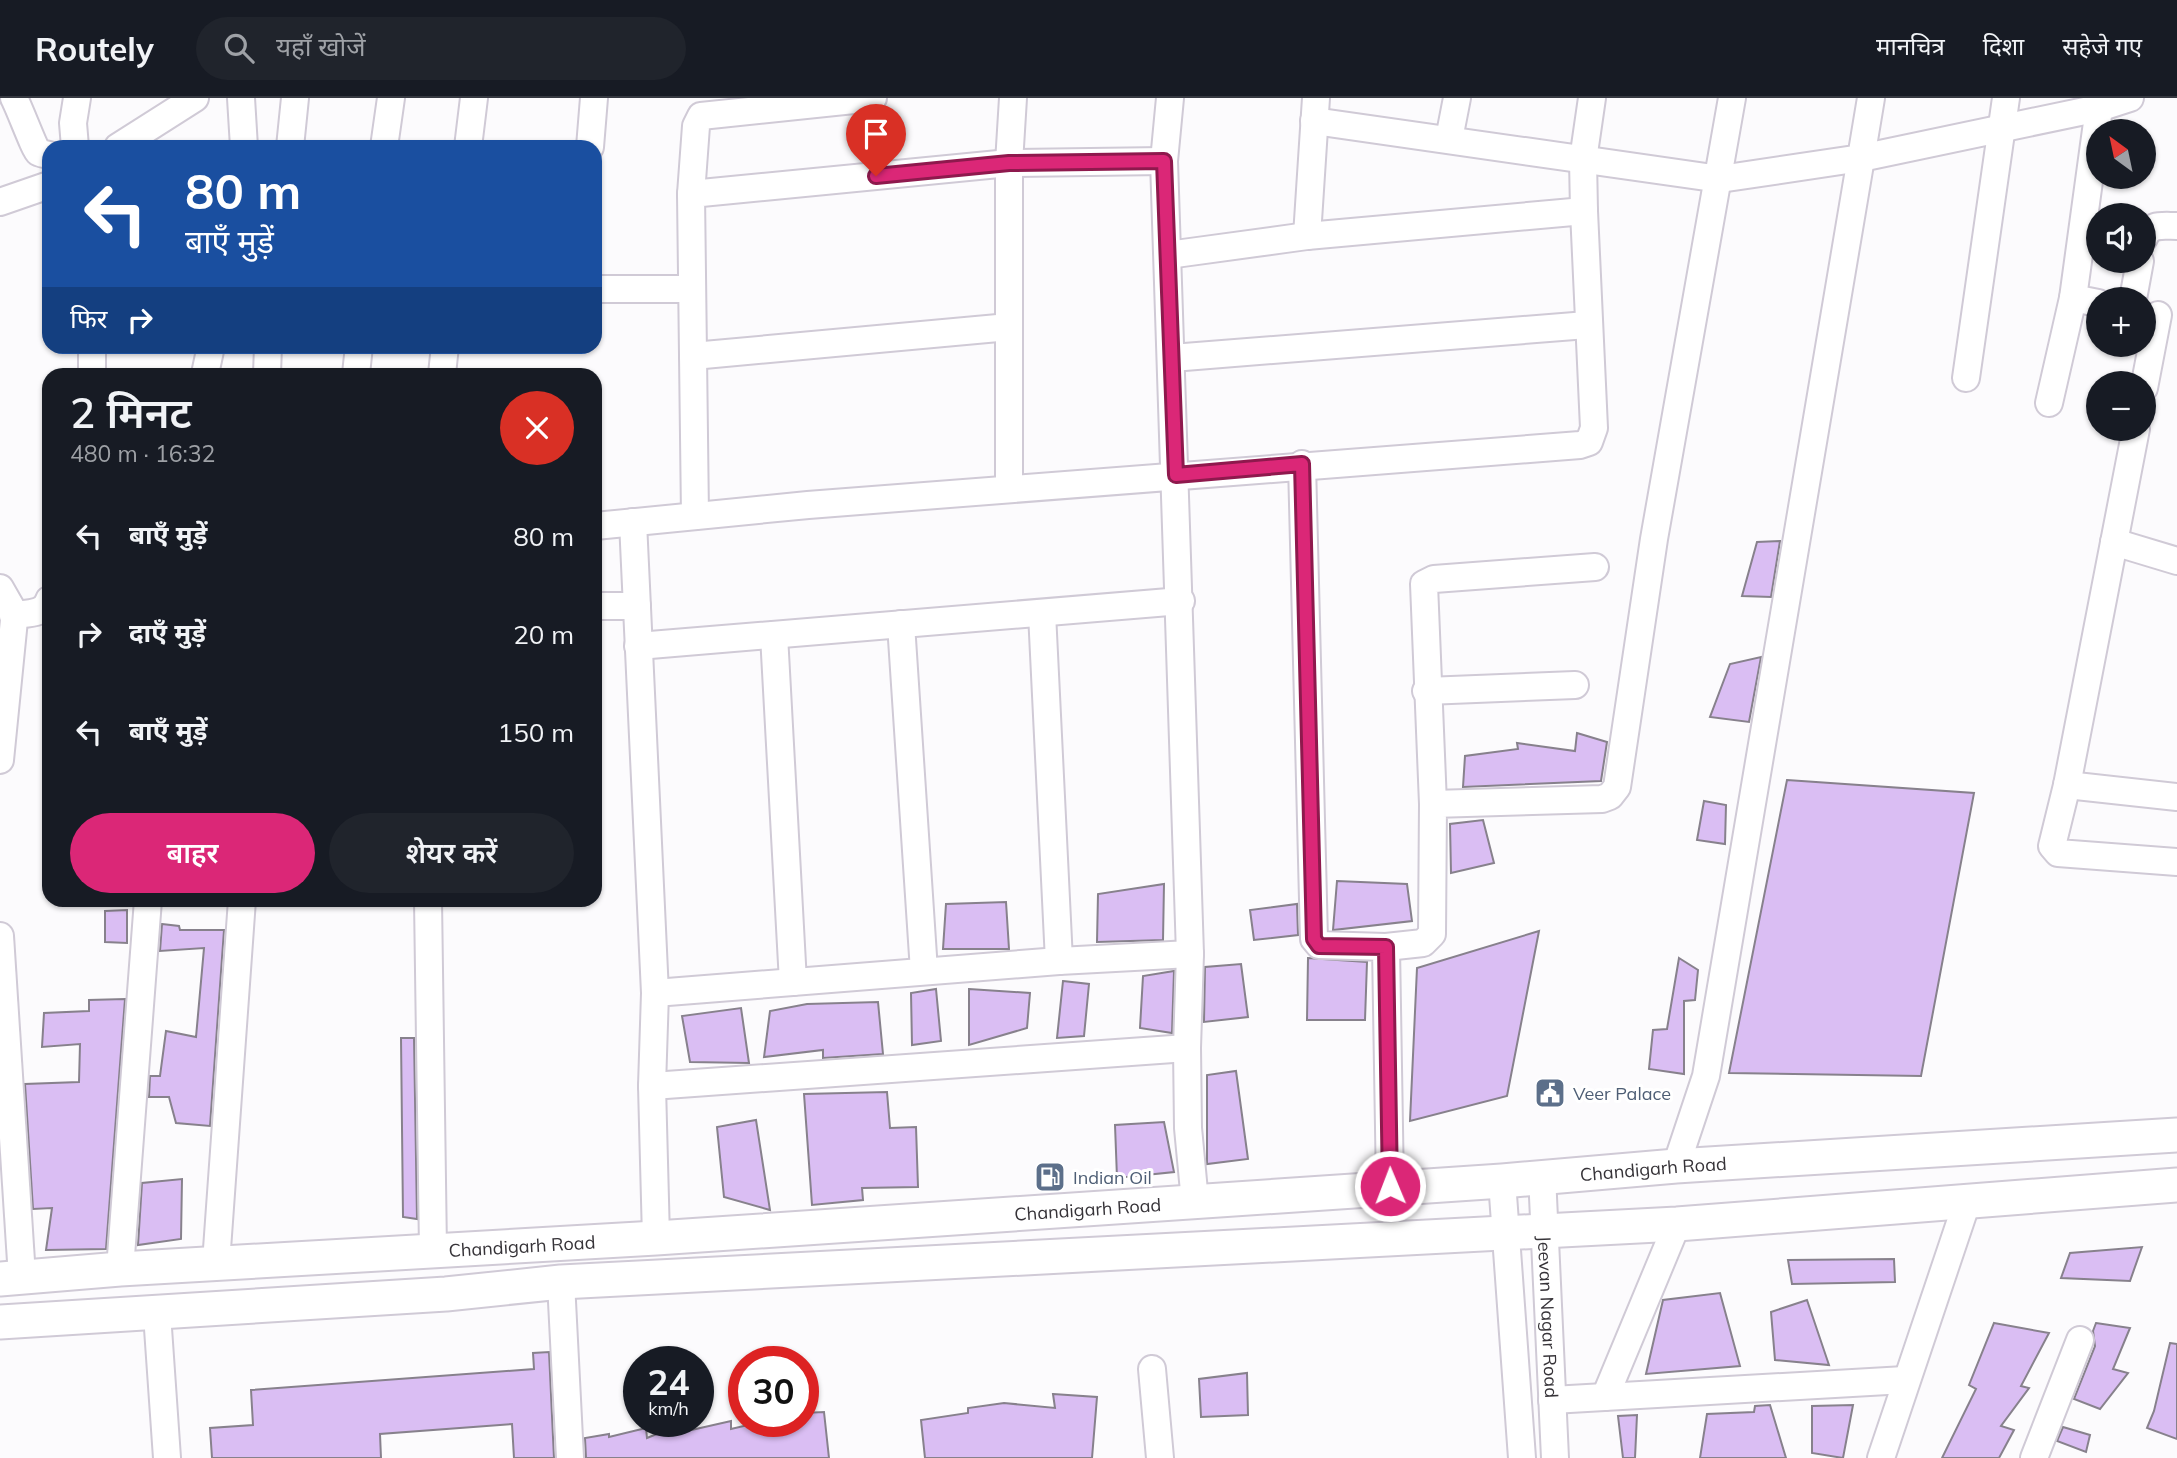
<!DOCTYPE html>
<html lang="hi">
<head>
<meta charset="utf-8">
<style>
	body { margin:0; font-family:Mulish,"Noto Sans Devanagari",sans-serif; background:#20242c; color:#f1f3f6; height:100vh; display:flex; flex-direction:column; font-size:26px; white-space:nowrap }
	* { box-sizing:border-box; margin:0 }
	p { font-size:23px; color:#9ea1a6 }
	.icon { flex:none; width:38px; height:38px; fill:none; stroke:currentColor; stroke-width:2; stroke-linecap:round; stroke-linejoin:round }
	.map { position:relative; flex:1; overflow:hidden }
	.drawer { position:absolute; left:42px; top:270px; width:560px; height:539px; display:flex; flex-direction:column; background:#171b24; border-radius:21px; box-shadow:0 2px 5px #0004 }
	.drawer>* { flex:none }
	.banner { position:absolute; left:42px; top:42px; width:560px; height:214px; border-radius:21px; box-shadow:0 2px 5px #0004; background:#1a4fa0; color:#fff; overflow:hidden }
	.needle { width:46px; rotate:327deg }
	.tools { position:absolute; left:2086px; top:21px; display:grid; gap:14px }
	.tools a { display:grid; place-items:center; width:70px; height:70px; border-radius:50%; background:#171b24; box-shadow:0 2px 5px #0004; font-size:35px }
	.speed { position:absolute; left:623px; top:1248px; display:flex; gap:14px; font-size:35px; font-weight:700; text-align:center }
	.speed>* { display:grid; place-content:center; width:91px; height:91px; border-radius:50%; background:#171b24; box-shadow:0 2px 5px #0004; line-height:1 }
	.speed small { font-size:18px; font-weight:400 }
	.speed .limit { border:10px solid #d22; background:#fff; color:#111 }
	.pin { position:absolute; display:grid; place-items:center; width:60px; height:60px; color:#fff; margin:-72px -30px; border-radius:50% 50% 50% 0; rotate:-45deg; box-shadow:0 0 7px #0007 }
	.pin .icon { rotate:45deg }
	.me { position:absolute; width:77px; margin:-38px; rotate:359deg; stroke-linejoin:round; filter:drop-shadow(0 0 5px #0008) }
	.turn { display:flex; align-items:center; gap:24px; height:147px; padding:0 28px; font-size:32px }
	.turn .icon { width:91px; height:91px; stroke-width:2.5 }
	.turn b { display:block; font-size:49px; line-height:60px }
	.then { display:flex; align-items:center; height:66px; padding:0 28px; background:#0003; gap:14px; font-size:26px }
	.round { display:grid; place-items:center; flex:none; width:74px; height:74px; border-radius:37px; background:#20242c }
	.overview { display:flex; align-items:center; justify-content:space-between; height:119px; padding:0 28px }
	h1 { font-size:42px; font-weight:600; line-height:52px }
	.button { display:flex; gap:14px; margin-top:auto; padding:14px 28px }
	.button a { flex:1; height:80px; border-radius:42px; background:#db2777; color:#fff; font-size:28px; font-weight:600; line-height:80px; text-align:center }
	.button a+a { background:#20242c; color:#f1f3f6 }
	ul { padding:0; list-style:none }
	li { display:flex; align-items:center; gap:21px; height:98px; padding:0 28px }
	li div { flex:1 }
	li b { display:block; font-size:26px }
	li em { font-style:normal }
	header { display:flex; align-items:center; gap:42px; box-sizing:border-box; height:98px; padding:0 35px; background:#171b24; border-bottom:2px solid #363941 }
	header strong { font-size:33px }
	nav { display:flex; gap:38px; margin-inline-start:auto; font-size:24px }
	.search { width:490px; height:63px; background:#20242c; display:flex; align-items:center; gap:18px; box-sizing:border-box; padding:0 24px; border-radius:38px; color:#9ea1a6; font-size:26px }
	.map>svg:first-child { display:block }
	.building { fill:#dabef3; stroke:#87818c; stroke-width:2 }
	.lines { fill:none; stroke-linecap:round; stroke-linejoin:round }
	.minor-casing { stroke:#d0cad6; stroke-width:30 }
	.major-casing { stroke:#d0cad6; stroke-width:37 }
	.minor { stroke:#fff; stroke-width:26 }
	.major { stroke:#fff; stroke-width:33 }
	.route-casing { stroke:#8e194d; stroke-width:18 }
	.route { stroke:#db2777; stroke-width:12 }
	.labels { text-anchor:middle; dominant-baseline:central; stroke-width:6; stroke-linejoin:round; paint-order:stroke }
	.service-label { font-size:18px; fill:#4e5e75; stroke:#fff; text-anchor:start }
	.street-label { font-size:18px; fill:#363338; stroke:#fff }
</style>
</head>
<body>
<header>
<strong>Routely</strong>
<div class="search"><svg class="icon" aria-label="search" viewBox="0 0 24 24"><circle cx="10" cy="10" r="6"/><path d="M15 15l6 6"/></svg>यहाँ खोजें</div>
<nav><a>मानचित्र</a><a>दिशा</a><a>सहेजे गए</a></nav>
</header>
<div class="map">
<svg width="2177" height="1360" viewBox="0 0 2177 1360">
	<rect width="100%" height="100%" fill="#fcfbfd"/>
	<g class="building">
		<path d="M 1780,443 L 1771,499 L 1742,498 L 1757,444 Z"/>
		<path d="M 1761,559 L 1749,624 L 1710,619 L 1730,566 Z"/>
		<path d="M 1577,635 L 1607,644 L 1601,683 L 1463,689 L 1465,658 L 1518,651 L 1517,645 L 1575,653 Z"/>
		<path d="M 1787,682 L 1974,695 L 1921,978 L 1729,975 Z"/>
		<path d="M 1704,703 L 1726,707 L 1725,746 L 1697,742 Z"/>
		<path d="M 1483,722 L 1494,765 L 1451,775 L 1450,726 Z"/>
		<path d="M 1337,783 L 1407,786 L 1412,823 L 1333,832 Z"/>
		<path d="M 1164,786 L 1163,842 L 1097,844 L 1098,796 Z"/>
		<path d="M 1006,804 L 1009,851 L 943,851 L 946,806 Z"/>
		<path d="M 1297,806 L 1298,837 L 1254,842 L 1250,812 Z"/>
		<path d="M 127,812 L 127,845 L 105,844 L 105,813 Z"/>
		<path d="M 162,826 L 179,828 L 180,832 L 224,832 L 210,1028 L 176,1025 L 169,999 L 149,999 L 150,978 L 160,978 L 166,933 L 196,939 L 204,850 L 160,853 Z"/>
		<path d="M 1539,833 L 1507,998 L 1410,1023 L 1417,870 Z"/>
		<path d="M 1308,860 L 1367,864 L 1365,922 L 1307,922 Z"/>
		<path d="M 1679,860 L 1698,872 L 1695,902 L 1684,903 L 1684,976 L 1649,971 L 1653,932 L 1667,931 Z"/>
		<path d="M 1241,866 L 1248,919 L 1204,924 L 1205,869 Z"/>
		<path d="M 1174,873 L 1172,935 L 1140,930 L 1143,878 Z"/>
		<path d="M 1063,883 L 1089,886 L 1084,938 L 1057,940 Z"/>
		<path d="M 936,891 L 941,943 L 912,947 L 911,895 Z"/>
		<path d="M 969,891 L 1030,895 L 1027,930 L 969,947 Z"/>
		<path d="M 125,901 L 106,1151 L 46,1152 L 52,1110 L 33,1111 L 25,986 L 79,984 L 80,946 L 42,949 L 44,915 L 89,913 L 89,902 Z"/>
		<path d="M 878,904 L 883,956 L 823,960 L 823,952 L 764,959 L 770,913 L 807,906 Z"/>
		<path d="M 741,910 L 749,965 L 690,964 L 682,918 Z"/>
		<path d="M 401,940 L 414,940 L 417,1121 L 403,1119 Z"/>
		<path d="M 1236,973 L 1248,1061 L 1207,1066 L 1207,977 Z"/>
		<path d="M 887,994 L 890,1030 L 916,1029 L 918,1089 L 862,1090 L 863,1102 L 812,1107 L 804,996 Z"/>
		<path d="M 756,1022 L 770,1112 L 724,1099 L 717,1029 Z"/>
		<path d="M 1164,1024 L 1174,1074 L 1117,1080 L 1115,1027 Z"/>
		<path d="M 182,1081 L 181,1141 L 138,1147 L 142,1085 Z"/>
		<path d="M 2142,1149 L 2130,1183 L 2061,1180 L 2070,1155 Z"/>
		<path d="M 1894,1161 L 1895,1184 L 1792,1186 L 1788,1162 Z"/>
		<path d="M 1720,1195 L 1740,1268 L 1646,1276 L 1663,1202 Z"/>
		<path d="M 1807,1202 L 1829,1267 L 1775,1262 L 1771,1214 Z"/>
		<path d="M 1994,1225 L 2049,1235 L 2021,1288 L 2029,1290 L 2001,1328 L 2014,1332 L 1999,1360 L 1942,1360 L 1976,1291 L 1969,1287 Z"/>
		<path d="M 2096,1225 L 2130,1230 L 2113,1271 L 2128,1275 L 2100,1311 L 2074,1301 L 2095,1248 L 2093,1233 Z"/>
		<path d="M 2170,1245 L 2177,1246 L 2177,1341 L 2147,1330 L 2154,1313 Z"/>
		<path d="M 549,1254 L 554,1360 L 514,1360 L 512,1326 L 380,1336 L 381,1360 L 212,1360 L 210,1330 L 253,1327 L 251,1292 L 534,1271 L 533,1255 Z"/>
		<path d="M 1247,1275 L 1248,1317 L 1201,1319 L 1199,1281 Z"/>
		<path d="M 1053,1296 L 1097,1299 L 1092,1360 L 925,1360 L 921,1322 L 968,1315 L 968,1310 L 1004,1305 L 1055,1310 Z"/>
		<path d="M 1770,1307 L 1786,1360 L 1700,1360 L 1707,1316 L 1754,1314 L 1755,1308 Z"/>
		<path d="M 1853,1307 L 1843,1360 L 1812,1355 L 1812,1308 Z"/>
		<path d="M 824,1314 L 829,1360 L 586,1360 L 585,1340 L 609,1336 L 609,1339 L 646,1330 L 647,1340 L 686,1324 L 687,1333 L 731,1323 L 731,1331 L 765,1323 L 803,1323 L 803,1315 Z"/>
		<path d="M 1637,1317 L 1635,1360 L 1623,1360 L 1618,1318 Z"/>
		<path d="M 2063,1329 L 2090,1337 L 2086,1354 L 2057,1343 Z"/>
	</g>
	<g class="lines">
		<g class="minor-casing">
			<g id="minor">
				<path d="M 14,0 C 19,9 35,52 38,54 C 40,56 46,56 49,57"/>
				<path d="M 241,0 L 244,49"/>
				<path d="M 1170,0 L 1164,63 L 1190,856 L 1187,950 L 1188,1030 L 1195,1104"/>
				<path d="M 1314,23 L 1720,81 L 1861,60 L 1871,0"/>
				<path d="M 1449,41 L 1457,0"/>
				<path d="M 75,49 L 73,25 L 77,0"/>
				<path d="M 118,49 L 195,0"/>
				<path d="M 290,49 L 295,0"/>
				<path d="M 384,49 L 391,0"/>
				<path d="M 468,49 L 474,0"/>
				<path d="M 590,49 L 594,0"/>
				<path d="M 691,96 L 696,28 L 701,18 L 873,0"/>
				<path d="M 0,104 L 49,87"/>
				<path d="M 1584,113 L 1583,62 L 1592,0"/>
				<path d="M 1307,138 L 1316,0"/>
				<path d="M 2144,140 C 2150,125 2162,128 2177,128"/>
				<path d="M 595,191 L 692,191"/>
				<path d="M 2133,201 L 2140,163"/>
				<path d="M 2098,205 L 2073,200 L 2099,10"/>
				<path d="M 92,248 L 92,276"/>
				<path d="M 693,258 L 1009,229"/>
				<path d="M 1172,260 L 1587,227"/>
				<path d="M 205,276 L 211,248"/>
				<path d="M 267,276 L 268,248"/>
				<path d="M 356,276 L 359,248"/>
				<path d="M 442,276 L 445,248"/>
				<path d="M 1966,280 L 2006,0"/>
				<path d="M 2144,290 L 2158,217"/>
				<path d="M 2049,305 L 2073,200"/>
				<path d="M 2136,331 L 2067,687 L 2052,748 L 2058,755 L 2177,764"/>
				<path d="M 1302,366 L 1314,841 L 1319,847 L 1386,849 L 1390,1089"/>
				<path d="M 1009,391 L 1009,65 L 1013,0"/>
				<path d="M 695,418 L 691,96 L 1009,65 L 1164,63"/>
				<path d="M 633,424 L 655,895 L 652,988 L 656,1140"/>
				<path d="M 595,428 L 808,407 L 1580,347 L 1589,344 L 1594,330 L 1584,113 L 1307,138 L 1168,157"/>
				<path d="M 2114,444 L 2177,463"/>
				<path d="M 0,490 L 12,511 L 14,522 L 0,662"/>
				<path d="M 595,508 L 637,508"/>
				<path d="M 1042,515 L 1059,863"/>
				<path d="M 13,517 C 27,515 44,517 49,502"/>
				<path d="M 901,526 L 924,873"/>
				<path d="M 774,537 L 793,884"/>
				<path d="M 638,548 L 1181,503"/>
				<path d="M 1426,593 L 1575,587"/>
				<path d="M 2067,687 L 2177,699"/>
				<path d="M 1433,706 L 1424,486 L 1434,481 L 1595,469"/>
				<path d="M 428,802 L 433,1152"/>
				<path d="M 0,838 L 22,1179"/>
				<path d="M 1386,849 L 1423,845 L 1432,836 L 1433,706 L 1602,701 L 1610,698 L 1617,689 L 1654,441 L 1732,0"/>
				<path d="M 655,895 L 1059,863 L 1190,856"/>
				<path d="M 652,988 L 1187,950"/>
				<path d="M 1676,1068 L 1706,978 L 1861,60 L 2099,10 L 2130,0"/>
				<path id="s1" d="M 1542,1077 L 1555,1360"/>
				<path d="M 1502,1083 L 1522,1360"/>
				<path d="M 216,1165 L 242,802"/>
				<path d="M 120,1171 L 148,802"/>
				<path d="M 561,1184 L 570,1360"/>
				<path d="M 157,1216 L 167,1360"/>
				<path d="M 1152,1271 L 1160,1360"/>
				<path d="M 1605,1299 L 1677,1126"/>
				<path d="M 1552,1302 L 1905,1282"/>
				<path d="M 1881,1360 L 1967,1104"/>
				<path d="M 2034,1360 L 2080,1242"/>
			</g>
		</g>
		<g class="major-casing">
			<g id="major">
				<path id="s2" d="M 0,1181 L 120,1171 L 656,1140 L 1502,1083 L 1676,1068 L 2177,1037"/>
				<path d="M 0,1224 L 446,1196 L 561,1184 L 1677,1126 L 2177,1087"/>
			</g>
		</g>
		<use href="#minor" class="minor"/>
		<use href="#major" class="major"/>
	</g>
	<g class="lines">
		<g class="route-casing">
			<path id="route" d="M 876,78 L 1009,65 L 1164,63 L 1176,377 L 1302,366 L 1314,841 L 1319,848 L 1386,849 L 1390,1088"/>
		</g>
		<use href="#route" class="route"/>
	</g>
	<defs>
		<g id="civic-square" transform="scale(1.575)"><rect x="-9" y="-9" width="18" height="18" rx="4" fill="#5c6f8a" stroke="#fff"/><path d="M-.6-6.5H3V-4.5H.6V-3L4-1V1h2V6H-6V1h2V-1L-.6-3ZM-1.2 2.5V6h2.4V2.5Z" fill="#fff"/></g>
		<g id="fuel-square" transform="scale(1.575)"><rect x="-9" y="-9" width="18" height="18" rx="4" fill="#5c6f8a" stroke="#fff"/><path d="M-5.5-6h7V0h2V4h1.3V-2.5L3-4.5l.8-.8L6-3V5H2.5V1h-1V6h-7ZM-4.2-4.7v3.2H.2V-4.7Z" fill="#fff"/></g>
	</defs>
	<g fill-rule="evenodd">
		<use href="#civic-square" x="1550" y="995"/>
		<use href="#fuel-square" x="1050" y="1079"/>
	</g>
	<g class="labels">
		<g class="service-label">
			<text x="1573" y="995">Veer Palace</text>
			<text x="1073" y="1079">Indian Oil</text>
		</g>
		<g class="street-label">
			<text stroke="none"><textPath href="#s2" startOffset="1657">Chandigarh Road</textPath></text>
			<text stroke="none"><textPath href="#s2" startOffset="1090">Chandigarh Road</textPath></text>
			<text stroke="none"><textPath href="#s2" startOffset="523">Chandigarh Road</textPath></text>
			<text stroke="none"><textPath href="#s1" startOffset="142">Jeevan Nagar Road</textPath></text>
		</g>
	</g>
</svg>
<div class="tools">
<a><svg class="needle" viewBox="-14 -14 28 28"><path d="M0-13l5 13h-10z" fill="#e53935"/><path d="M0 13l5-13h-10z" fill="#9ea1a6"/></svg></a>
<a><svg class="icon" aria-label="sound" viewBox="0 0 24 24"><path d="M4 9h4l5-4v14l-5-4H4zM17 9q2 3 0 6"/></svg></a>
<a>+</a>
<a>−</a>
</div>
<div class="speed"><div>24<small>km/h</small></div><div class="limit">30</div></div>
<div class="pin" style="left:876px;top:78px;background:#d93025"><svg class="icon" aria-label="arrive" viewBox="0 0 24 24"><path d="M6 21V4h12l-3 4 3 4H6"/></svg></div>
<svg class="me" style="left:1390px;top:1088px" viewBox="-20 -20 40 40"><circle r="17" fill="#db2777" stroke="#fff" stroke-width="3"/><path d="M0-11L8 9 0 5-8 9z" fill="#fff"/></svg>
<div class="banner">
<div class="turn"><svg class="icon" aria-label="left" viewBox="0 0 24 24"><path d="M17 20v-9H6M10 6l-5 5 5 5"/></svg><div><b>80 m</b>बाएँ मुड़ें</div></div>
<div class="then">फिर<svg class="icon" aria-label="right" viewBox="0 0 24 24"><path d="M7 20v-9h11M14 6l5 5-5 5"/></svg></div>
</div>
<section class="drawer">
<div class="overview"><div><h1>2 मिनट</h1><p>480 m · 16:32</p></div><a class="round" style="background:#d93025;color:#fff"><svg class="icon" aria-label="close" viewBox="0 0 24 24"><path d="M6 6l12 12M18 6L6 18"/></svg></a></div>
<ul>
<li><svg class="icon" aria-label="left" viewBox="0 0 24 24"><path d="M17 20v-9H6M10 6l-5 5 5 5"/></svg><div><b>बाएँ मुड़ें</b></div><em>80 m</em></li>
<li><svg class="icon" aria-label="right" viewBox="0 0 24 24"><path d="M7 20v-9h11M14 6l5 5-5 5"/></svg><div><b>दाएँ मुड़ें</b></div><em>20 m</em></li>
<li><svg class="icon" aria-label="left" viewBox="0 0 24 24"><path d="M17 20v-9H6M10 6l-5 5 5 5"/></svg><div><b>बाएँ मुड़ें</b></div><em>150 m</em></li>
</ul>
<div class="button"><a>बाहर</a><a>शेयर करें</a></div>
</section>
</div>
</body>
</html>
